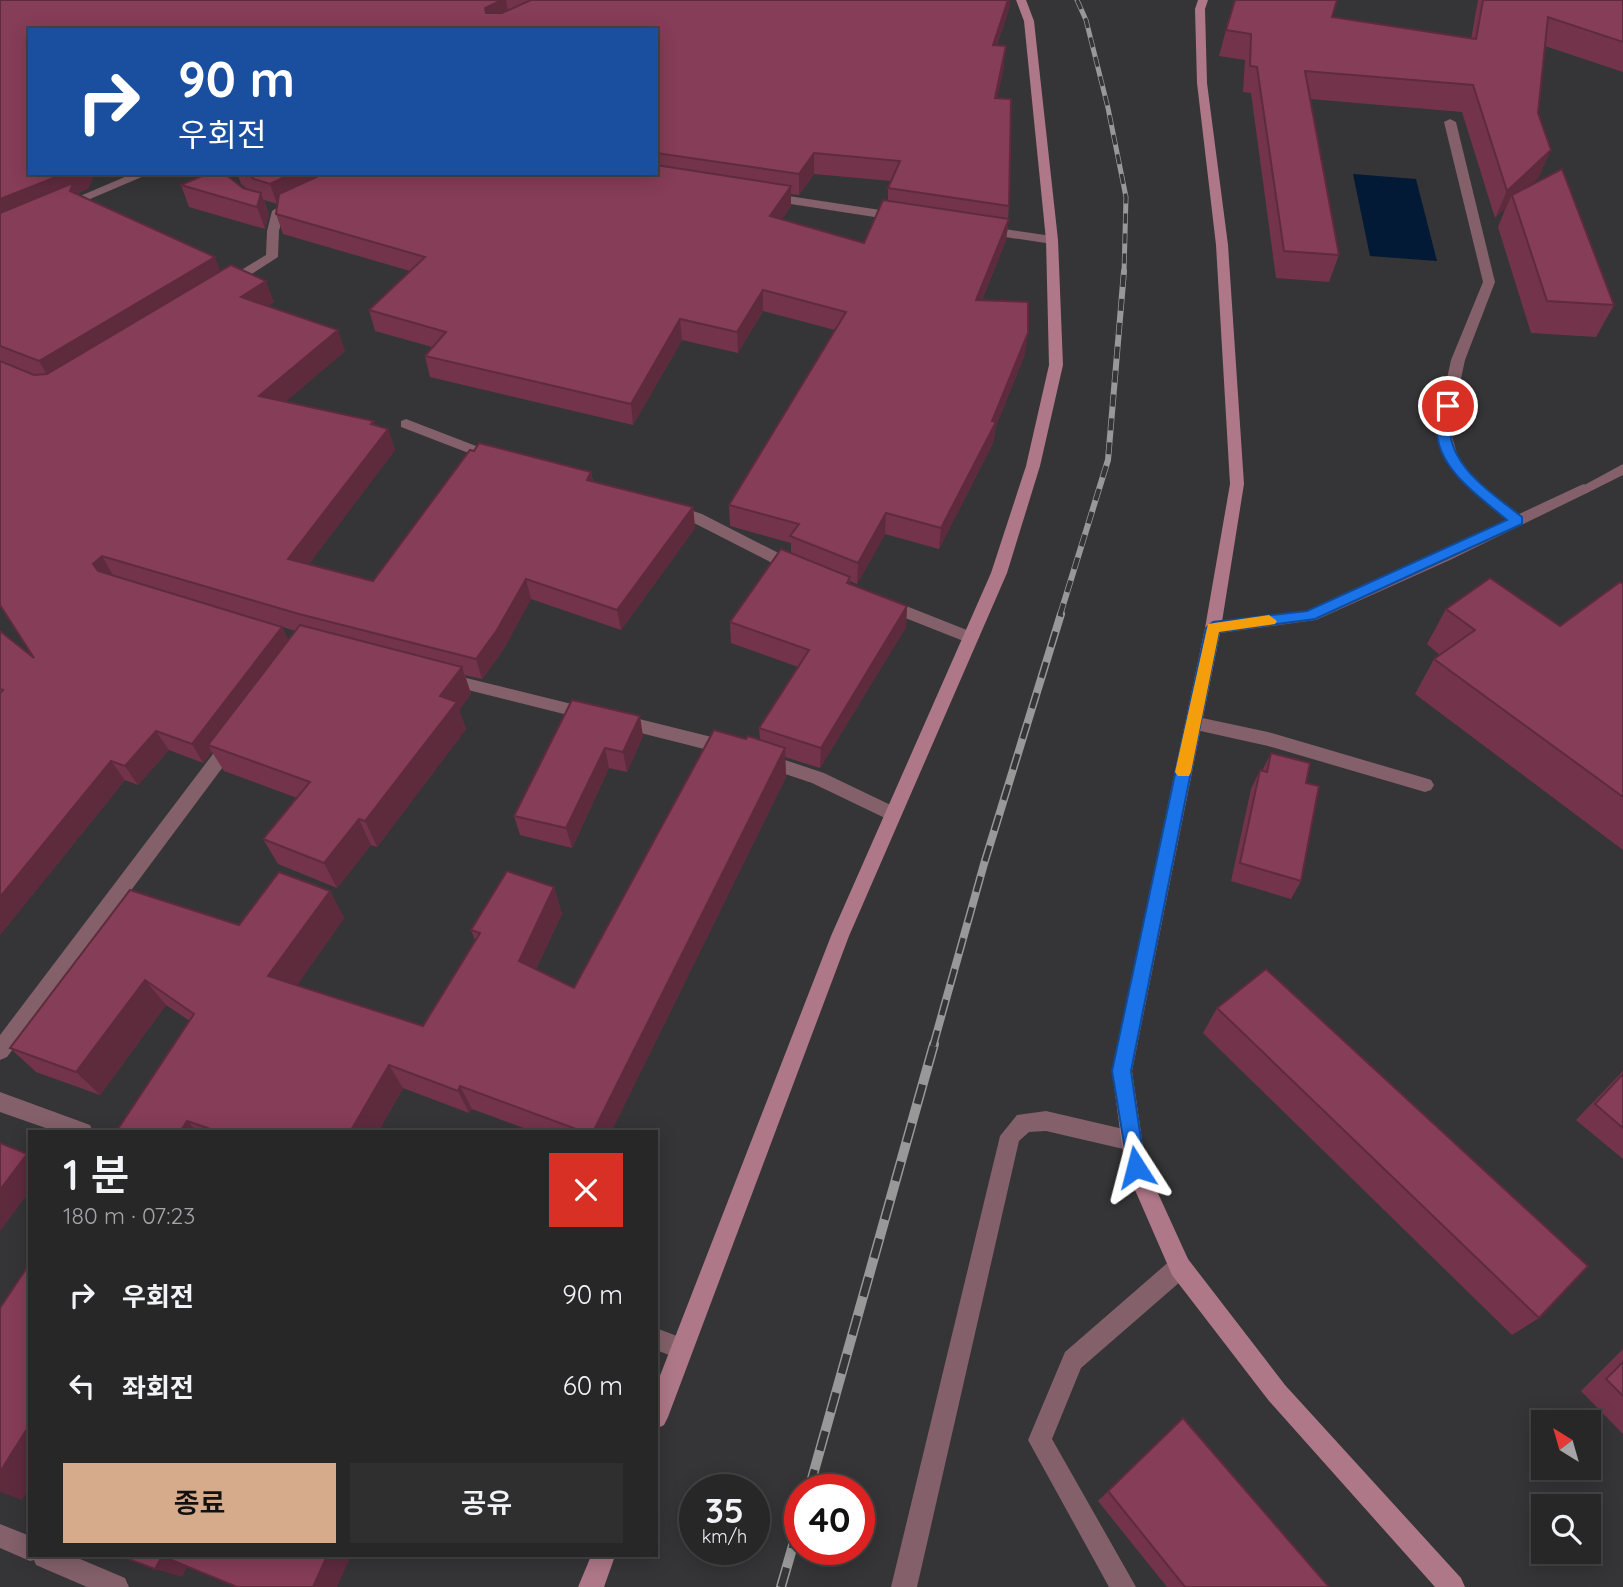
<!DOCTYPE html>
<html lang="ko">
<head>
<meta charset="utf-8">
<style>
	body { margin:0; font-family:Quicksand,"Noto Sans KR",sans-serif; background:#302f30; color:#f1f3f6; height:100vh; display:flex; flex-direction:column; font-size:26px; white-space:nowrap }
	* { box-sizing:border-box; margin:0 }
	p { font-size:23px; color:#a5a5a8 }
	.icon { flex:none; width:38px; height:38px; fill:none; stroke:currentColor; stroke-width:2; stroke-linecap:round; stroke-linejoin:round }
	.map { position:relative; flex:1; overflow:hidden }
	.details { position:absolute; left:28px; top:1130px; width:630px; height:427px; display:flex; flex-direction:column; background:#282728; border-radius:0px; box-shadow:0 4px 18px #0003,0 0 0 2px #444445 }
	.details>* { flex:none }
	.hud { position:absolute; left:28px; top:28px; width:630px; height:147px; border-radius:0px; box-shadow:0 4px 18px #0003,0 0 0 2px #444445; background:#1a4fa0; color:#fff; overflow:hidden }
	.needle { width:46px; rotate:323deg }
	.buttons { position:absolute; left:1531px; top:1410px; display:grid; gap:14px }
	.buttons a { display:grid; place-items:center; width:70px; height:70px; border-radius:0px; background:#282728; box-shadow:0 4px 18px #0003,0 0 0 2px #444445; font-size:35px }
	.speed { position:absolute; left:679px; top:1474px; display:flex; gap:14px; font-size:35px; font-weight:700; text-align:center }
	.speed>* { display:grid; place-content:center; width:91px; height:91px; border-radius:50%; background:#282728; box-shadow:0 4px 18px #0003,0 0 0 2px #444445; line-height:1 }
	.speed small { font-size:18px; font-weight:400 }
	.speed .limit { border:10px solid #d22; background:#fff; color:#111 }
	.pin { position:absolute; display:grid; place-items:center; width:60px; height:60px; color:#fff; margin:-30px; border:4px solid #fff; border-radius:50%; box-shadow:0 2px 7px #0007 }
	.me { position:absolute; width:77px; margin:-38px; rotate:351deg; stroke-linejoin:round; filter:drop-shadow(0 0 5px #0008) }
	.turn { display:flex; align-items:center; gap:24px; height:147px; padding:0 35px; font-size:32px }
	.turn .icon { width:91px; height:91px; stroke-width:2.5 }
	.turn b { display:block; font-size:49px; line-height:60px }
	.round { display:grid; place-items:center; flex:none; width:74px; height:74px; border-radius:0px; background:#302f30 }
	.summary { display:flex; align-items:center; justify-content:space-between; height:119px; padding:0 35px }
	h1 { font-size:42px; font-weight:600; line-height:52px }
	.action { display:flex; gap:14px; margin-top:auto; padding:14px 35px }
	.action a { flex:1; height:80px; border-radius:0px; background:#d6ab8b; color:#111; font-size:28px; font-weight:600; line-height:80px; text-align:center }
	.action a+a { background:#302f30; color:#f1f3f6 }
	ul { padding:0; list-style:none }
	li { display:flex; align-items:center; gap:21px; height:91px; padding:0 35px }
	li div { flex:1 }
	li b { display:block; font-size:26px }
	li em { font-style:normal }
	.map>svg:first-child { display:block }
	.water { fill:#031a36 }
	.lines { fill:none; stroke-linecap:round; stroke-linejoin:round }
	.lane { fill:#83606a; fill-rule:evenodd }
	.street { fill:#83606a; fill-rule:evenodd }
	.secondary { fill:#ae7888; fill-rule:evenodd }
	.rail-far3-casing { stroke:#999899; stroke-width:5 }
	.rail-far2-casing { stroke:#999899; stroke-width:6 }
	.rail-far1-casing { stroke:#999899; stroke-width:8 }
	.rail-casing { stroke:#999899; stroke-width:10 }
	.rail-far3 { stroke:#353436; stroke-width:3.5; stroke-dasharray:10; stroke-linecap:butt }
	.rail-far2 { stroke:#353436; stroke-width:4.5; stroke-dasharray:12; stroke-linecap:butt }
	.rail-far1 { stroke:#353436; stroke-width:5; stroke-dasharray:16; stroke-linecap:butt }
	.rail { stroke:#353436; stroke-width:7; stroke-dasharray:20; stroke-linecap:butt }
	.wall { fill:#73344b; fill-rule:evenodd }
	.shaded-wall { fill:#5e2b3d }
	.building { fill:#863d57; stroke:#5e2b3d; stroke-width:2 }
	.route { fill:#1a73e8; stroke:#114b97; stroke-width:2 }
	.slow { fill:#f59e0b }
</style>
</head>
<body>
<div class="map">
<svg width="1623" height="1587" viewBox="0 0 1623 1587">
	<rect width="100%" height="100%" fill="#353436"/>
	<path class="water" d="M 1353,174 L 1416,179 L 1437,261 L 1370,256 Z"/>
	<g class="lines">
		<g class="lane">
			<path d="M 1450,119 L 1456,122 L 1495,282 L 1465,360 L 1450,429 L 1458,457 L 1476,481 L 1469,486 L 1464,484 L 1444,458 L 1436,429 L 1451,360 L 1483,282 L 1444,122 Z"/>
			<path d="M 1623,464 L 1623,475 L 1589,492 L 1584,494 L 1577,489 Z"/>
			<path d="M 1193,716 L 1268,732 L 1425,778 L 1431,780 L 1434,785 L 1431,790 L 1425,792 L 1268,746 L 1187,728 L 1185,723 L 1187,718 Z"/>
		</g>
		<g class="street">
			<path d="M 134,173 L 151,173 L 69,208 L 59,205 Z"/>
			<path d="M 769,193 L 900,213 L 906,217 L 900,221 L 765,200 L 763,197 Z"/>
			<path d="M 278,207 L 284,211 L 279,231 L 278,257 L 233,286 L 225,286 L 225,280 L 266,255 L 267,231 L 272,211 Z"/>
			<path d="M 983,226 L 1052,236 L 1058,240 L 1052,244 L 979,233 L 979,227 Z"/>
			<path d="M 406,419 L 502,456 L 504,459 L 502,462 L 492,462 L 401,427 L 401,421 Z"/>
			<path d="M 1469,476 L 1519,514 L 1579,486 L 1584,484 L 1591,489 L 1589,492 L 1450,560 L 1316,620 L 1213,634 L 1207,632 L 1205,628 L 1207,624 L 1213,622 L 1308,611 L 1506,520 L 1464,484 L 1462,481 Z"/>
			<path d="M 672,504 L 702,514 L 800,564 L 803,568 L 795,573 L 790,572 L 692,522 L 667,513 L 665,509 L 667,505 Z"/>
			<path d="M 886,598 L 977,634 L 979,638 L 971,644 L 880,608 L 878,604 L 880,600 Z"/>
			<path d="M 446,673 L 588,708 L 594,709 L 596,714 L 594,719 L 588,720 L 440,683 L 438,679 L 440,675 Z"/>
			<path d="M 619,714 L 728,741 L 734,743 L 737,748 L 734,753 L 728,755 L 613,726 L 611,721 L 613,716 Z"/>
			<path d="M 231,736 L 237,738 L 240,743 L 237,748 L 7,1057 L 0,1060 L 0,1035 L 225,738 Z"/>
			<path d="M 764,753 L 824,773 L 899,809 L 902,814 L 899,819 L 893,821 L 887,819 L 812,783 L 758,765 L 755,760 L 758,755 Z"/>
			<path d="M 0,1092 L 90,1125 L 93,1132 L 57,1132 L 0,1112 Z"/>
			<path d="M 1046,1111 L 1132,1131 L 1139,1134 L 1142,1141 L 1139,1148 L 1132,1151 L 1046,1131 L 1029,1132 L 1019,1141 L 917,1587 L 891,1587 L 1000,1136 L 1017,1115 Z"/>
			<path d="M 1180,1256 L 1188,1259 L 1191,1267 L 1188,1275 L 1081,1368 L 1052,1439 L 1136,1587 L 1109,1587 L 1028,1440 L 1065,1352 L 1172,1259 Z"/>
			<path d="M 656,1328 L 690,1341 L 693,1349 L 690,1357 L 682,1360 L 656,1350 Z"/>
			<path d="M 0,1524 L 30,1536 L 30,1556 L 73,1556 L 125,1578 L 129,1587 L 87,1587 L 36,1565 L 34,1560 L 30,1561 L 0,1548 Z"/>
		</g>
		<g class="secondary">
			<path d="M 1016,0 L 1026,0 L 1034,21 L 1058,240 L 1063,365 L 1040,466 L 1007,573 L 849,936 L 668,1417 L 664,1425 L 656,1429 L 656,1386 L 831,936 L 991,573 L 1026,466 L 1049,365 L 1046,240 L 1024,21 Z"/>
			<path d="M 1198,0 L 1208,0 L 1205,9 L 1207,83 L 1228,245 L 1244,484 L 1221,628 L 1132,1071 L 1146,1167 L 1188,1259 L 1285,1385 L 1461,1578 L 1465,1587 L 1435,1587 L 1269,1401 L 1172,1275 L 1125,1167 L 1112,1071 L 1205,628 L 1230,484 L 1216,245 L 1197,83 L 1195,9 Z"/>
			<path d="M 591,1556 L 615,1556 L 604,1587 L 578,1587 Z"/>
		</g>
		<g class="rail-far3-casing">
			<path id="rail-far3" d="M 1077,0 L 1086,20 L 1108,108 L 1126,197 L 1124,273"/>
		</g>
		<g class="rail-far2-casing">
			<path id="rail-far2" d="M 1060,615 L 1108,460 L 1124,271"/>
		</g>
		<g class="rail-far1-casing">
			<path id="rail-far1" d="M 933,1046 L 984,864 L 1061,614"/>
		</g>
		<g class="rail-casing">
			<g id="rail">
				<path d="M 809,1489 L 934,1044"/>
				<path d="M 781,1587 L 800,1521"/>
			</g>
		</g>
		<use href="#rail-far3" class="rail-far3"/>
		<use href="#rail-far2" class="rail-far2"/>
		<use href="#rail-far1" class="rail-far1"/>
		<use href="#rail" class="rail"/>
	</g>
	<g class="wall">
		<path d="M 0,0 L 1010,0 L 1009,9 L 997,45 L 1004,66 L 997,98 L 1009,206 L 1008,219 L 1009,219 L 1006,240 L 982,300 L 1025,354 L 996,426 L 993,443 L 939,549 L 885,534 L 857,584 L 850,581 L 849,584 L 907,606 L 906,627 L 820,768 L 785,757 L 786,777 L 611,1132 L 534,1132 L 472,1109 L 469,1113 L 403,1088 L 378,1132 L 116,1132 L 190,1021 L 166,1005 L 100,1095 L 36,1072 L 10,1048 L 239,925 L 330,891 L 344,918 L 297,985 L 423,1026 L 475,940 L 471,930 L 554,887 L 562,914 L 536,969 L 574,988 L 746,739 L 760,740 L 759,728 L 798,667 L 731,643 L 730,622 L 791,554 L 791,543 L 730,526 L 729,505 L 835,330 L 763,311 L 738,353 L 682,340 L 633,425 L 430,377 L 425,356 L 432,347 L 375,331 L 369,310 L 410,271 L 283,234 L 276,214 L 278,204 L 264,200 L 269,215 L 265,229 L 189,207 L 181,185 L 243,188 L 249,190 L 241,184 L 237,173 L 656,173 L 656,30 L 30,30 L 89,188 L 78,193 L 79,194 L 220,271 L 274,302 L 268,306 L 345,351 L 285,402 L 388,429 L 395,450 L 308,565 L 373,581 L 591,472 L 593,481 L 693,507 L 695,528 L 621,630 L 531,599 L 503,650 L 482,679 L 465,675 L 471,694 L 459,710 L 466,729 L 377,847 L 371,845 L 337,888 L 278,864 L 263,839 L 297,798 L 224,771 L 212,752 L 203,763 L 169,750 L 138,785 L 125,780 L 0,935 L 0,631 L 34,658 L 0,605 ZM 814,174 L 891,181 L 888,188 L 888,200 L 864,243 L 782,219 L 791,206 L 791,194 L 799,195 ZM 230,611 L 296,631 L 288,640 L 282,627 Z"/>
		<path d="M 1478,0 L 1623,0 L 1623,72 L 1545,46 L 1538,113 L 1539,177 L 1529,186 L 1614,305 L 1596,337 L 1531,333 L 1498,227 L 1506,207 L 1495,218 L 1462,112 L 1310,99 L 1339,255 L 1329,282 L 1276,278 L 1251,93 L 1243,92 L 1245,60 L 1219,56 L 1226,30 L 1332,17 L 1471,39 Z"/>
		<path d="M 1623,584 L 1623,850 L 1415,694 L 1434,659 L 1440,655 L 1427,644 L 1446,609 L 1560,626 Z"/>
		<path d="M 572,700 L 643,736 L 627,772 L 609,768 L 572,848 L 520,835 L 514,816 Z"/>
		<path d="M 1271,753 L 1301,881 L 1291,899 L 1231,881 L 1251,789 L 1260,770 L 1262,771 Z"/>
		<path d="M 1217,1008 L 1539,1318 L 1512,1335 L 1203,1033 Z"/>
		<path d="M 1623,1071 L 1623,1159 L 1576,1120 Z"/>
		<path d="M 1623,1349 L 1623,1434 L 1581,1391 Z"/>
		<path d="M 1183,1418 L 1329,1587 L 1167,1587 L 1098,1501 Z"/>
	</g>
	<g class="shaded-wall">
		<path d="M 502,0 L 506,0 L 509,18 L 489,28 L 485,8 Z"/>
		<path d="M 1008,0 L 1010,0 L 1009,9 L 990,65 L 993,45 Z"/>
		<path d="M 1006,46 L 1004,66 L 993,118 L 995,98 Z"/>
		<path d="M 1551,150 L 1539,177 L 1514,201 L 1512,195 L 1506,208 L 1495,218 L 1507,191 Z"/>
		<path d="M 814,153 L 814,174 L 799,195 L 799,174 Z"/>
		<path d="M 66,173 L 95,173 L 89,188 L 78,193 L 83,204 L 0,224 L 0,199 Z"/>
		<path d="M 293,173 L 346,173 L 277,204 L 270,184 Z"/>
		<path d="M 791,186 L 791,206 L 770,237 L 770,216 Z"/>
		<path d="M 261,193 L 269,215 L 265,229 L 257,207 Z"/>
		<path d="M 1009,219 L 1006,240 L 973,321 L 976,300 Z"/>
		<path d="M 215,257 L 223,278 L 51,382 L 39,361 Z"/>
		<path d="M 266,281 L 274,302 L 249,318 L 241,297 Z"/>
		<path d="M 763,290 L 763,311 L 738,353 L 737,332 Z"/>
		<path d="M 680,319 L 682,340 L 633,425 L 631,404 Z"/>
		<path d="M 338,330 L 345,351 L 268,417 L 259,396 Z"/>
		<path d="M 1028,333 L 1025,354 L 996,426 L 993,443 L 939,549 L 941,528 L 992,421 Z"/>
		<path d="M 374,421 L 380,440 L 388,429 L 395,450 L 297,580 L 288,559 Z"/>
		<path d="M 591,472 L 595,493 L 587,480 Z"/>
		<path d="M 693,507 L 695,528 L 621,630 L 617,610 Z"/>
		<path d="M 886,513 L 885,534 L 857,584 L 858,563 Z"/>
		<path d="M 102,556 L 114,577 L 105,585 L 93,564 Z"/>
		<path d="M 526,579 L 531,599 L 503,650 L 482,679 L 476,659 Z"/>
		<path d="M 907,606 L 906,627 L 820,768 L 821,748 Z"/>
		<path d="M 282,627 L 292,647 L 208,745 L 212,752 L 203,763 L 192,744 Z"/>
		<path d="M 462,667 L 471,694 L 459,710 L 466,729 L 377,847 L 365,821 L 440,696 Z"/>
		<path d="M 640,716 L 643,736 L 627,772 L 623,752 Z"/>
		<path d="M 156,731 L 169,750 L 138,785 L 125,766 Z"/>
		<path d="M 605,748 L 609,768 L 572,848 L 566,828 Z"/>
		<path d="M 785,748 L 786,777 L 611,1132 L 593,1132 Z"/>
		<path d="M 111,761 L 125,780 L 0,935 L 0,897 Z"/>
		<path d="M 359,819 L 371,845 L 337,888 L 324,863 Z"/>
		<path d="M 554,887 L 562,914 L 528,986 L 519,961 Z"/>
		<path d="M 330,891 L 344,918 L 286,1001 L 268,976 Z"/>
		<path d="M 145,980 L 166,1005 L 100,1095 L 76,1072 Z"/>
		<path d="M 389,1065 L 403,1088 L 378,1132 L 350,1132 Z"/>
		<path d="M 460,1086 L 472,1109 L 469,1113 L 458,1091 Z"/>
		<path d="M 187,1121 L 198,1132 L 180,1132 Z"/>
		<path d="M 27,1154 L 30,1156 L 30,1191 L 0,1231 L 0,1190 Z"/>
		<path d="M 30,1424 L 30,1487 L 22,1500 L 0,1492 L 0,1472 Z"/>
		<path d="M 162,1556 L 188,1565 L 182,1577 L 155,1569 Z"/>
		<path d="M 327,1556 L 351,1556 L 337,1587 L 313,1587 Z"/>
	</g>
	<g class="building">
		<path d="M 0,0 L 502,0 L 485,8 L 486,13 L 502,13 L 531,0 L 1008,0 L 993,45 L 1006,46 L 995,98 L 1011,99 L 1009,206 L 888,188 L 900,161 L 814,153 L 799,174 L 656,153 L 656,30 L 30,30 L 30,173 L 66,173 L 0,199 Z"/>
		<path d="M 1235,0 L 1337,0 L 1332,17 L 1476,39 L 1483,0 L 1623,0 L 1623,42 L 1548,17 L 1538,113 L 1551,150 L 1507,191 L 1473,85 L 1305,71 L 1339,255 L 1284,251 L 1257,67 L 1250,66 L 1251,34 L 1226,30 Z"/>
		<path d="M 656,165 L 791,186 L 770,216 L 864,243 L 883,200 L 1009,219 L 976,300 L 1028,302 L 1028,333 L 992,421 L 996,422 L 941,528 L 886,513 L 858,563 L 790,536 L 799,524 L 729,505 L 846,312 L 763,290 L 737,332 L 680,319 L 631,404 L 425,356 L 446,332 L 369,310 L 425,257 L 276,214 L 279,194 L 325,173 L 656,173 Z"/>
		<path d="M 1562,169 L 1614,305 L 1547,301 L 1512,195 Z"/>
		<path d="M 209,173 L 224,173 L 243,188 L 261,193 L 257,207 L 181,185 Z"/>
		<path d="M 247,173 L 293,173 L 270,184 L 254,179 Z"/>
		<path d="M 73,183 L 70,191 L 215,257 L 39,361 L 0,346 L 0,213 Z"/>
		<path d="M 231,265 L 266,281 L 241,297 L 338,330 L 259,396 L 374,421 L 371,424 L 388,429 L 288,559 L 373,581 L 470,450 L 474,451 L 479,443 L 591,472 L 587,480 L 693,507 L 617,610 L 526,579 L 497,630 L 476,659 L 299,614 L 102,556 L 93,564 L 98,571 L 282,627 L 192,744 L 156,731 L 125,766 L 111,761 L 0,897 L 0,693 L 3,690 L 0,689 L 0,631 L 34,658 L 0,605 L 0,361 L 34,375 L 47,374 Z"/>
		<path d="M 781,549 L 850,577 L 847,583 L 907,606 L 821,748 L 759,728 L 809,650 L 730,622 Z"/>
		<path d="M 1490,578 L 1560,626 L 1620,582 L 1623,584 L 1623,797 L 1434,659 L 1475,630 L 1446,609 Z"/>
		<path d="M 300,625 L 462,667 L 440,696 L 457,702 L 365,821 L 359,819 L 324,863 L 263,839 L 310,782 L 208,745 Z"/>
		<path d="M 572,700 L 640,716 L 623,752 L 605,748 L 566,828 L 514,816 Z"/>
		<path d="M 714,730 L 746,739 L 748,736 L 785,748 L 593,1132 L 584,1132 L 460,1086 L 458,1091 L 389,1065 L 350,1132 L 219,1132 L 187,1121 L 180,1132 L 116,1132 L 194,1014 L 145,980 L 76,1072 L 10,1048 L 130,890 L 239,925 L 279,872 L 330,891 L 268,976 L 423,1026 L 480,933 L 471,930 L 507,871 L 554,887 L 519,961 L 574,988 Z"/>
		<path d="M 1271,753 L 1310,763 L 1306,783 L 1319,786 L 1301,881 L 1240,863 L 1260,770 L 1267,772 Z"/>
		<path d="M 1266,969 L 1588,1266 L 1539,1318 L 1217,1008 Z"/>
		<path d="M 1623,1074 L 1623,1128 L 1595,1104 Z"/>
		<path d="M 0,1143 L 27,1154 L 0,1190 Z"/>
		<path d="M 30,1263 L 30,1424 L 0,1472 L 0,1308 Z"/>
		<path d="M 1623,1362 L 1623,1396 L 1606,1379 Z"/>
		<path d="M 1183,1418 L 1329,1587 L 1185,1587 L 1108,1491 Z"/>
		<path d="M 120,1556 L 327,1556 L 313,1587 L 237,1587 L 162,1556 L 155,1569 Z"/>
	</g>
	<path class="route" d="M 1448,402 L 1455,406 C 1453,413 1450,421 1450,428 C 1450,468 1495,495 1522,517 L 1522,524 L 1315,619 L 1219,632 L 1131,1071 L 1145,1167 L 1143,1174 L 1136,1176 L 1129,1174 L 1112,1071 L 1206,628 L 1213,622 L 1307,611 L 1507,520 C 1480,497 1435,468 1437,427 C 1438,420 1441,413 1442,406 Z"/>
	<path class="slow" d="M 1269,615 L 1277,621 L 1275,624 L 1219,632 L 1191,772 L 1189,776 L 1178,776 L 1175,772 L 1208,624 Z"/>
</svg>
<div class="buttons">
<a><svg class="needle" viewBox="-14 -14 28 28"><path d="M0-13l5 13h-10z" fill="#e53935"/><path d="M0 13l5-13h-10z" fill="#a5a5a8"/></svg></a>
<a><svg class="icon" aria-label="search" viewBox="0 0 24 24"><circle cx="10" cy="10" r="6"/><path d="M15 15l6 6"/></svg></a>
</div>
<div class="speed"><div>35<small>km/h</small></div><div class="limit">40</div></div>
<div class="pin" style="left:1448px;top:406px;background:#d93025"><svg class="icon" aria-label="arrive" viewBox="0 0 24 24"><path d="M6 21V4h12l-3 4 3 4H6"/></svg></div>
<svg class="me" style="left:1136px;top:1167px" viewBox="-20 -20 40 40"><path d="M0-17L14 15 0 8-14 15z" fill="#1a73e8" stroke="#fff" stroke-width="4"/></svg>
<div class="hud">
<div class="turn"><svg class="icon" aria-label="right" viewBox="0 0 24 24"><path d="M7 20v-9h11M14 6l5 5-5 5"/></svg><div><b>90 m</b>우회전</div></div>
</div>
<section class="details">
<div class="summary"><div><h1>1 분</h1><p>180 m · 07:23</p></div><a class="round" style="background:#d93025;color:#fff"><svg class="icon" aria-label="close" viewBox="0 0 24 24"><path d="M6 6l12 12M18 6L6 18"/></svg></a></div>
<ul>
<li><svg class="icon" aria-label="right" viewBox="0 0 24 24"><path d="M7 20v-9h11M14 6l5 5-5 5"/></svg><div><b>우회전</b></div><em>90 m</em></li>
<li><svg class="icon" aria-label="left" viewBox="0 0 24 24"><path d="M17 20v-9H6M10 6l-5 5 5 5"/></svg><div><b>좌회전</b></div><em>60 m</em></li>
</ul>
<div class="action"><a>종료</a><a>공유</a></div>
</section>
</div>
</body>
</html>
